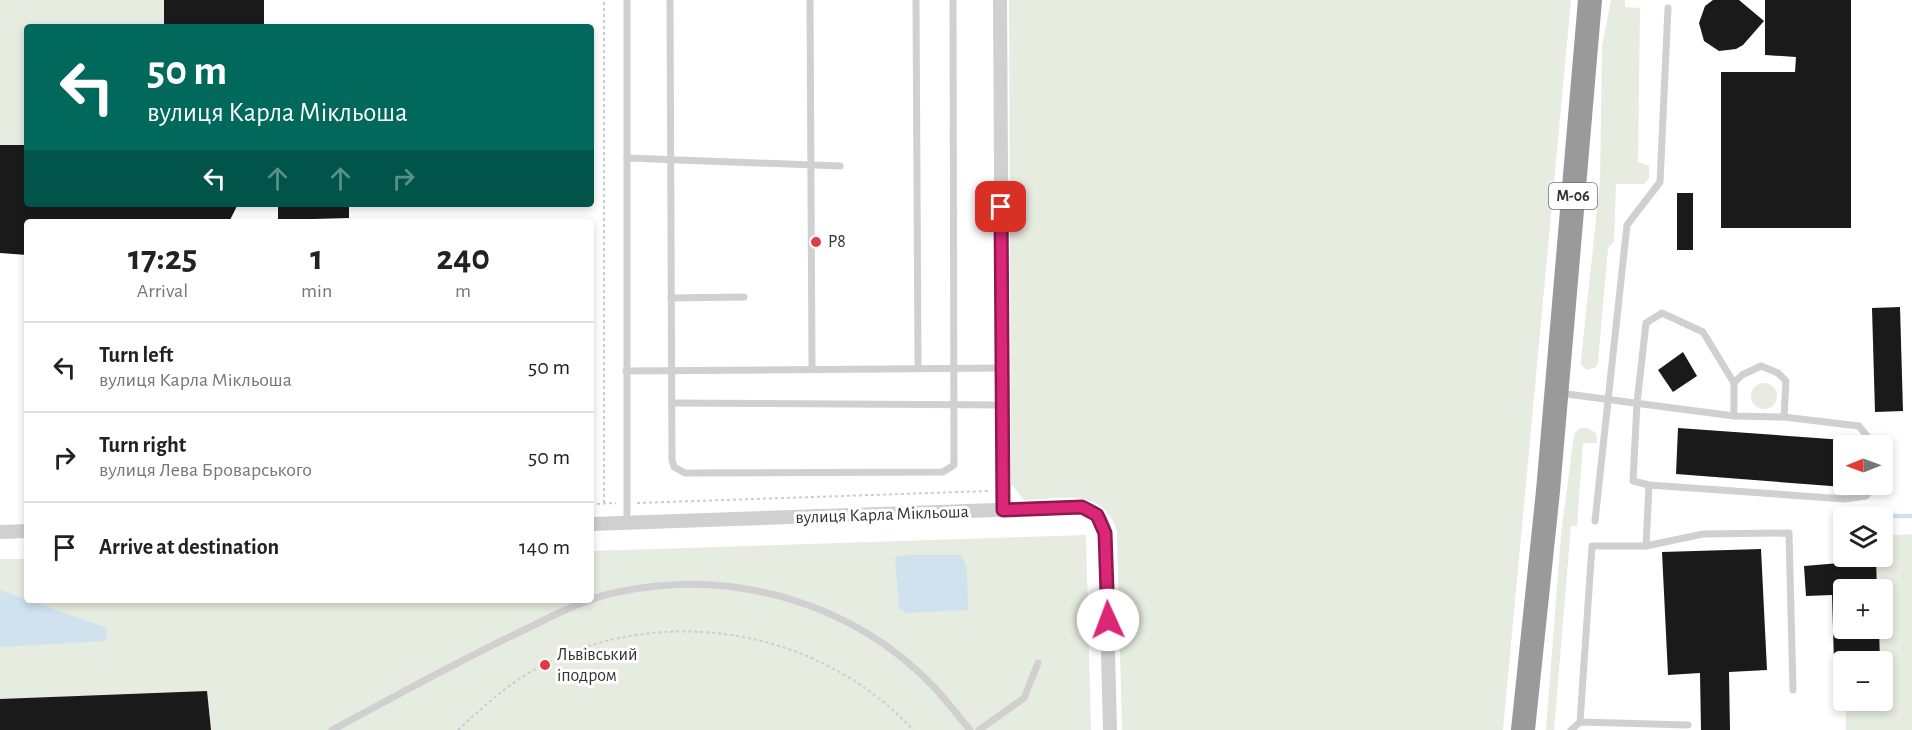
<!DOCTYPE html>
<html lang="en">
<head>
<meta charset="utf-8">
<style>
	body { margin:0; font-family:"Alegreya Sans",sans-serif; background:#f6f6f6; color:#222; height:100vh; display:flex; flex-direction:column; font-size:22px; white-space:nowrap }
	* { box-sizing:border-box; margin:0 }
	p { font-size:20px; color:#767676 }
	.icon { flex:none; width:33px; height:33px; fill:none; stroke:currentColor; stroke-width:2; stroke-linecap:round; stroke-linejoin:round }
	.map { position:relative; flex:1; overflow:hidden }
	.side { position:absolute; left:24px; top:219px; width:570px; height:384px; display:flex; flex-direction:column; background:#fff; border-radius:6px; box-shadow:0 3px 9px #0003 }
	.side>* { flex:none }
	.top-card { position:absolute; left:24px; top:24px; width:570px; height:183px; border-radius:6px; box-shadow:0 3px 9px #0003; background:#00695c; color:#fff; overflow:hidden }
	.needle { width:39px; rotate:269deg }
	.tools { position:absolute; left:1833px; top:435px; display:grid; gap:12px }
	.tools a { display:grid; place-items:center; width:60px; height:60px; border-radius:6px; background:#fff; box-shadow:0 3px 9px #0003; font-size:30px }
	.pin { position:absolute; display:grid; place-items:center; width:51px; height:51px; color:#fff; margin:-26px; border-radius:12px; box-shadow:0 3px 9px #0006 }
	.me { position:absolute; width:66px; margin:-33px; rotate:358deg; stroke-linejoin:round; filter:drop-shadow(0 0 4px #0008) }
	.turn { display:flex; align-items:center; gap:21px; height:126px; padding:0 24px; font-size:27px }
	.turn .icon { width:78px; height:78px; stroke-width:2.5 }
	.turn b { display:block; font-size:42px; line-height:51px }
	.lanes { display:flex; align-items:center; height:57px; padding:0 24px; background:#0003; justify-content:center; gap:30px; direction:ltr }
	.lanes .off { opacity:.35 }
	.eta { display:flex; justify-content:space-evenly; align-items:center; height:102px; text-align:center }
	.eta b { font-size:36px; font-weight:700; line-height:42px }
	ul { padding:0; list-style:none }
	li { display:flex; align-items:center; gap:18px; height:90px; padding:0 24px; border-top:2px solid #e0e0e0 }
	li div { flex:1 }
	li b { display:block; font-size:22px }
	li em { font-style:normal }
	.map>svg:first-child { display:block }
	.green { fill:#e6ecdf }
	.water { fill:#cfe2ee }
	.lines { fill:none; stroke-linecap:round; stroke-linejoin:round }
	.stream { stroke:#cfe2ee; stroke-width:4.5 }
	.building { fill:#1a1a1a }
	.path { stroke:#cdcdcd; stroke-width:2; stroke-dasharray:3 3; stroke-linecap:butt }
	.lane { stroke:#d0d0d0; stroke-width:7 }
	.street { stroke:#d0d0d0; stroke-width:14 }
	.highway { stroke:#9a9a9a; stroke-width:24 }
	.route-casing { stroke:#8e194d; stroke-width:15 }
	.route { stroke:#db2777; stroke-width:10 }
	.poi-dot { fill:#e63946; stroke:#fff; stroke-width:2 }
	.labels { text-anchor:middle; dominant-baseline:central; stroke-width:6; stroke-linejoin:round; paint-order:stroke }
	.shield { fill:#fff; stroke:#707070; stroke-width:1.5 }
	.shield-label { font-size:16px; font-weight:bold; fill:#333 }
	.poi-label { font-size:18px; fill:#333; stroke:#fff; text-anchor:start }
	.street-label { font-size:18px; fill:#333; stroke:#fff }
</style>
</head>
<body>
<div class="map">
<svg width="1912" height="730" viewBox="0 0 1912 730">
	<rect width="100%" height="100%" fill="#fff"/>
	<g class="green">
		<path d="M 0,0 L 164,0 L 164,27 L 27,27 L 27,145 L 0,145 Z"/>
		<path d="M 1009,0 L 1571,0 L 1503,730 L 1122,730 L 1117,532 C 1104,487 1062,499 1024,500 L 1011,484 Z"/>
		<path d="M 1611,0 L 1625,0 L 1625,7 L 1640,8 L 1638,162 L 1649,166 L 1649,178 L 1644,184 L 1616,184 L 1614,242 L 1608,248 L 1598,362 L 1596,367 L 1587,370 L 1581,365 L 1581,360 L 1600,182 L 1602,46 Z"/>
		<circle cx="1764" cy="396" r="13"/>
		<path d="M 1580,428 L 1588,428 L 1596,433 L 1597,443 L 1583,443 L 1577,526 L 1571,526 L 1554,730 L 1546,730 L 1561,535 L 1574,434 Z"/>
		<path d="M 1912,534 L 1912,730 L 1846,730 L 1846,701 L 1882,700 L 1882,662 L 1847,661 L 1847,629 L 1882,628 L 1882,590 L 1848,589 L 1849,557 L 1882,556 L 1883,536 Z"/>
		<path d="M 1086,535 L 1091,730 L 0,730 L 0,559 L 27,559 L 27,600 L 591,600 L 591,551 Z"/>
	</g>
	<g class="water">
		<path d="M 909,555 L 962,555 L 967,570 L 968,610 L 906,613 L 899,608 L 895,557 Z"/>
		<path d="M 0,590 L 107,628 L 106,641 L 0,647 Z"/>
	</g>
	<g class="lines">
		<path class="stream" d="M 1882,516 L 1912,516"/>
	</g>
	<g class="building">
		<rect x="164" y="0" width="100" height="27"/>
		<path d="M 1713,0 L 1739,0 L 1764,21 L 1743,45 L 1736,49 L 1719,51 L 1704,41 L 1699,23 L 1705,6 Z"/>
		<path d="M 1765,0 L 1851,0 L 1851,228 L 1721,228 L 1721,72 L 1795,72 L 1796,57 L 1765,55 Z"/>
		<path d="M 0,145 L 27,145 L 27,204 L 238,204 L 229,222 L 27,222 L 27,255 L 0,253 Z"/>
		<rect x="1677" y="193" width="16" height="57"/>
		<path d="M 338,204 L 349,204 L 349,218 L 278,220 L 278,206 Z"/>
		<path d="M 1900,307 L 1903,411 L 1875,412 L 1872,308 Z"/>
		<path d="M 1683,352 L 1697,376 L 1673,392 L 1658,370 Z"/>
		<path d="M 1678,428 L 1844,440 L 1844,487 L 1676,474 Z"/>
		<path d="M 1761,549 L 1767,670 L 1729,672 L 1730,730 L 1701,730 L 1700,673 L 1668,675 L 1662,552 Z"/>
		<path d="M 1876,560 L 1877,590 L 1844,590 L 1844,628 L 1879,628 L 1880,662 L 1834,662 L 1832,595 L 1806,596 L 1804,566 Z"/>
		<path d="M 207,691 L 211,730 L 0,730 L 0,699 Z"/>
	</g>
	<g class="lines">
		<g class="path">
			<path d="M 604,503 L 604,0"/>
			<path d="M 637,503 L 988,491"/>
			<path d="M 591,504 L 616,503"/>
			<path d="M 458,730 C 487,703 517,676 553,660 C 673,604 823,632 913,730"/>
		</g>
		<g class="lane">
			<path d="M 670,0 L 672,460 L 674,467 L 685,473 L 943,472 L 954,465 L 953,0"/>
			<path d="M 810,0 L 812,369"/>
			<path d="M 916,0 L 918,368"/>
			<path d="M 627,158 L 840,166"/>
			<path d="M 671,298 L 744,297"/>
			<path d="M 626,371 L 1002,368"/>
			<path d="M 1734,383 L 1703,332 L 1662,313 L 1646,323 L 1637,403 L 1633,481 L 1649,485 L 1845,499 L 1866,496 L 1872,489 L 1873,484"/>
			<path d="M 1559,393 L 1734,416 L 1784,417 L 1859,426 L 1875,446"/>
			<path d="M 672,403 L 1003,405"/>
			<path d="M 1734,416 L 1734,383 L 1742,375 L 1761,366 L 1778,373 L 1786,381 L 1784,417"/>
			<path d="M 1595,521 L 1627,225 L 1660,182 L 1668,8"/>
			<path d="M 627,524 L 627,0"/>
			<path d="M 1646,546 L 1649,485"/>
			<path d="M 1580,722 L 1592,546 L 1646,546 L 1703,534 L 1789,533 L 1793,690"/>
			<path d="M 332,730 C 396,696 460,660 526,629 C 555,615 586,598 618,592 C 733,568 853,602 935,688 C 947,701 958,716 970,730"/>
			<path d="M 979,730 L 1024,698 L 1038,663"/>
			<path d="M 1571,730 L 1580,722 L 1688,725"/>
		</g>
		<g class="street">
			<path d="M 1000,0 L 1003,510"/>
			<path d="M 591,524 L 1081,507 C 1096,511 1102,518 1105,533 L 1110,730"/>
			<path d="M 0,532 L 27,531"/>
		</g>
		<path class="highway" d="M 1523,730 L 1548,491 L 1590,0"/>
	</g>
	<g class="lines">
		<g class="route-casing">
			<path id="route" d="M 1001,207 L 1003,510 L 1082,507 L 1097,515 L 1105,533 L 1108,620"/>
		</g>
		<use href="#route" class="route"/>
	</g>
	<g class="poi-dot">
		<circle cx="816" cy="242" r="6"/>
		<circle cx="545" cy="665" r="6"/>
	</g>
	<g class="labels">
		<rect class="shield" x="1549" y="183" width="48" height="26" rx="4.5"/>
		<g class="shield-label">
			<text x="1573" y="196">М-06</text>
		</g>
		<g class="poi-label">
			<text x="828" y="242">P8</text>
			<text x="557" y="655">Львівський<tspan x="557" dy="21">іподром</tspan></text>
		</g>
		<g class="street-label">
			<text transform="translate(882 515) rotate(-2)">вулиця Карла Мікльоша</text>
		</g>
	</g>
</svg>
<div class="tools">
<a><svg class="needle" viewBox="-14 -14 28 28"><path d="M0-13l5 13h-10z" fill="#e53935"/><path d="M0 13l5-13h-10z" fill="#767676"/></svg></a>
<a><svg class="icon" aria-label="layers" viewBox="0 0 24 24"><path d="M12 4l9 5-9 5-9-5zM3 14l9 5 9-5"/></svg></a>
<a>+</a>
<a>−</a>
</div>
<div class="pin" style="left:1001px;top:207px;background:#d93025"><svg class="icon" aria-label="arrive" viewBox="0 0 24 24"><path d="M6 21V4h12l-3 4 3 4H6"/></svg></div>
<svg class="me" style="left:1108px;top:620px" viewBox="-20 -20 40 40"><circle r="19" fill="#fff"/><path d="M0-13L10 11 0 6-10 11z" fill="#db2777"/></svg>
<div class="top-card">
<div class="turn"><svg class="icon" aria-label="left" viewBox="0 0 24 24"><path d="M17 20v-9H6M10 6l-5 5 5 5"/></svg><div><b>50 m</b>вулиця Карла Мікльоша</div></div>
<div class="lanes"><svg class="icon" aria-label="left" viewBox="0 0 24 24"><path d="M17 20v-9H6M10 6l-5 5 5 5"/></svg><svg class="icon off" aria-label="ahead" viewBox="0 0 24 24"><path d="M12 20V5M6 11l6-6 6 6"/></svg><svg class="icon off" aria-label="ahead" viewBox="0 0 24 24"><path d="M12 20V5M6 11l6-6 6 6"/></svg><svg class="icon off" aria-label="right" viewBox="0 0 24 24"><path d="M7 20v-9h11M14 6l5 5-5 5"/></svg></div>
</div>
<section class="side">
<div class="eta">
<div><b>17:25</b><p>Arrival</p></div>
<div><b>1</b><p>min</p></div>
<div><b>240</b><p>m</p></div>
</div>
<ul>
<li><svg class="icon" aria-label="left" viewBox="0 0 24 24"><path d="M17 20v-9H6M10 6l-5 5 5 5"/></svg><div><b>Turn left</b><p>вулиця Карла Мікльоша</p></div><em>50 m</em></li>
<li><svg class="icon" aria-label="right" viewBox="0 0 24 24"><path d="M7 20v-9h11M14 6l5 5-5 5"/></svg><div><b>Turn right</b><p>вулиця Лева Броварського</p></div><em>50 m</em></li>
<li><svg class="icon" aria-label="arrive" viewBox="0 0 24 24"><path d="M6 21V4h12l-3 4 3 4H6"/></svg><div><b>Arrive at destination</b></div><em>140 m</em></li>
</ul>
</section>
</div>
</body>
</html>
